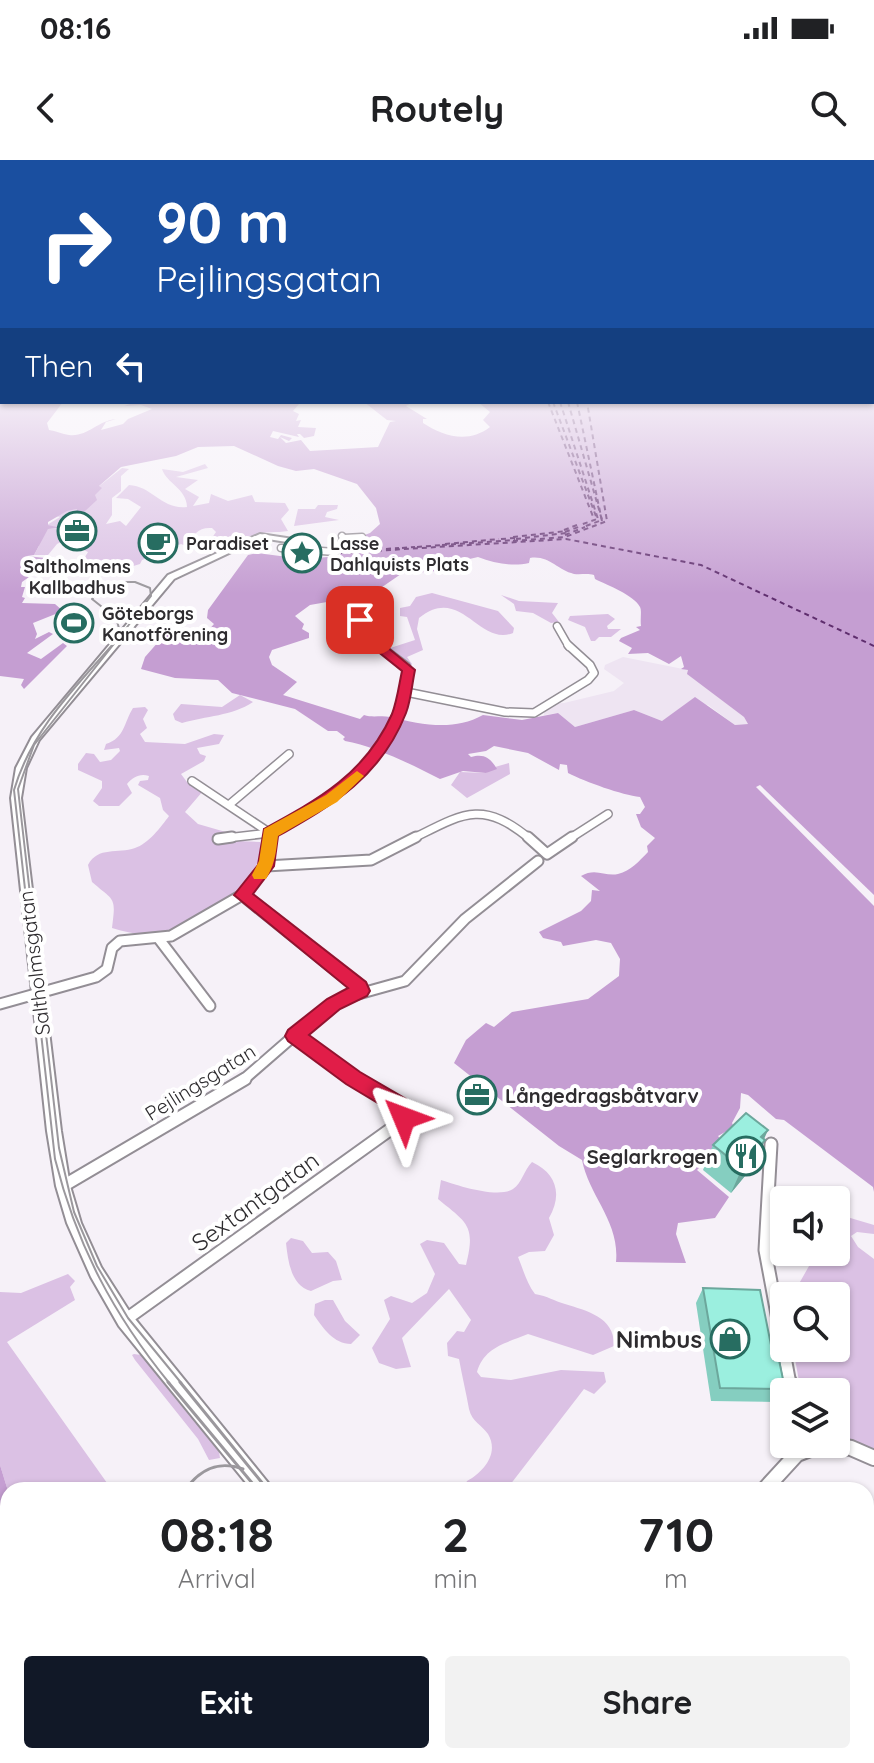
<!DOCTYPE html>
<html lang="en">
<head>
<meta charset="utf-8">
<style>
	body { margin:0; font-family:Quicksand,sans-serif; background:#f2f2f2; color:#202124; height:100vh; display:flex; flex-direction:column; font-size:30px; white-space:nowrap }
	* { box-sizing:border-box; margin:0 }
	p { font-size:26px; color:#757577 }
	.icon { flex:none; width:44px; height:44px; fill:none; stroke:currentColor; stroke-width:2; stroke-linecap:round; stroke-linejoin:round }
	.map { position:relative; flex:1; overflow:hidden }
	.drawer { position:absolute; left:0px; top:1322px; width:874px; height:282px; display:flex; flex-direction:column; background:#fff; border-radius:24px 24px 0 0; box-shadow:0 2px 6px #0004 }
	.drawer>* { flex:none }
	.guide { position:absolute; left:0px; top:0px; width:874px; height:244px; box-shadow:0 2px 6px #0004; background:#1a4fa0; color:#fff; overflow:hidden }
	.controls { position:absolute; left:770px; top:1026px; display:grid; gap:16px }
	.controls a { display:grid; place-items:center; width:80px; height:80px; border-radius:8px; background:#fff; box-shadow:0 2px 6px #0004; font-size:40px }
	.pin { position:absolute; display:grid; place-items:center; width:68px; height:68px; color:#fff; margin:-34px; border-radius:16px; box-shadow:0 4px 12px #0006 }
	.me { position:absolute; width:88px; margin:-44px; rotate:314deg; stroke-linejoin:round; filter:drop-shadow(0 0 6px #0008) }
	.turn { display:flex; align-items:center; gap:28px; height:168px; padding:0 24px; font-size:36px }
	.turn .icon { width:104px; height:104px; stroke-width:2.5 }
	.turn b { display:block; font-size:56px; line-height:68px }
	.then { display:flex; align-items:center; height:76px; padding:0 24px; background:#0003; gap:16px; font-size:30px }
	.eta { display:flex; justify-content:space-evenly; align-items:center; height:136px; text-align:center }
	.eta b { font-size:48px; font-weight:700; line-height:56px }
	.primary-button { display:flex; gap:16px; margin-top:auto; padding:16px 24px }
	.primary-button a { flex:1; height:92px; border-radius:8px; background:#111827; color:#fff; font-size:32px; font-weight:700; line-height:92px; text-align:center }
	.primary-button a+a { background:#f2f2f2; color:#202124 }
	.status { display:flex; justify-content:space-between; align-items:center; height:56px; padding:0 40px; background:#fff; direction:ltr }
	.status svg { height:22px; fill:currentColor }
	header { display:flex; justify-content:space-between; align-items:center; height:104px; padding:0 24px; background:#fff; font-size:36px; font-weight:700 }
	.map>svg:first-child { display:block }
	.built { fill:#eee4f2 }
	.green { fill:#dbc1e4 }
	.water { fill:#c59ed2; fill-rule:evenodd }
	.pier { fill:#f6f1f8 }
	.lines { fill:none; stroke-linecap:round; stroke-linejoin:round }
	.ferry { stroke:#5f2e6e; stroke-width:2; stroke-dasharray:5 4; stroke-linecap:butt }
	.street-far4-casing { stroke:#938e95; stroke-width:9 }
	.street-far3-casing { stroke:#938e95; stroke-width:10 }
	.street-far2-casing { stroke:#938e95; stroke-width:13 }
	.street-far1-casing { stroke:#938e95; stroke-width:15 }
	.street-casing { stroke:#938e95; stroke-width:18 }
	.secondary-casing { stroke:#938e95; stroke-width:4 }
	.street-far4 { stroke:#fff; stroke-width:6 }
	.street-far3 { stroke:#fff; stroke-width:7 }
	.street-far2 { stroke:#fff; stroke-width:9 }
	.street-far1 { stroke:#fff; stroke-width:11 }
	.street { stroke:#fff; stroke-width:14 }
	.secondary { fill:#fff; fill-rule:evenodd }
	.tram-far1 { stroke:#9b989d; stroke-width:2 }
	.tram { stroke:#9b989d; stroke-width:3 }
	.wall { fill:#85cec0 }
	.shaded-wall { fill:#6ca79c }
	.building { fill:#9befdf; stroke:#6ca79c; stroke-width:2 }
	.route { fill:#e11d48; stroke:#92132f; stroke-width:2 }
	.slow { fill:#f59e0b }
	.labels { text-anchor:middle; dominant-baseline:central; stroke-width:8; stroke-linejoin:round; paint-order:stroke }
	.far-poi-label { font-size:18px; font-weight:bold; fill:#2e2c2f; stroke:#fff; text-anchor:start }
	.street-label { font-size:20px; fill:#2e2c2f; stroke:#fff }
	.poi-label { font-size:20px; font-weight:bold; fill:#2e2c2f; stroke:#fff; text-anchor:start }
	.near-street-label { font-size:24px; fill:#2e2c2f; stroke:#fff }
	.near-poi-label { font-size:24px; font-weight:bold; fill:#2e2c2f; stroke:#fff; text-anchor:end }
</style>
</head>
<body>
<div class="status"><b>08:16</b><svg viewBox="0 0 49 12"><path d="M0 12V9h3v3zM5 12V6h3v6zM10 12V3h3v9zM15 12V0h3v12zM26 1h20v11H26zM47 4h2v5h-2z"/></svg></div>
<header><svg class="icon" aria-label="back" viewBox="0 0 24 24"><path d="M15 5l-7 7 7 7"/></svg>Routely<svg class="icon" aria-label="search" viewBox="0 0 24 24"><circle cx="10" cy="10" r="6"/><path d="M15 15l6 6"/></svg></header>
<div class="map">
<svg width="874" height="1603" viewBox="0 0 874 1603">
	<rect width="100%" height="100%" fill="#f6f1f8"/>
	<g class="built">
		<path d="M 623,497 L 688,510 L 688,514 L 744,557 L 748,564 L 735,565 L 708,545 L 688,544 L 662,561 L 634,550 L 575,567 L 558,553 L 544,555 L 545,544 L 564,543 L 614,531 L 624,523 L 604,509 L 605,505 Z"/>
		<path d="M 561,1596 L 650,1596 L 652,1603 L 561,1603 Z"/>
	</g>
	<g class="green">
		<path d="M 205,304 L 208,308 L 176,317 L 198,320 L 185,329 L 199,337 L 193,346 L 209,343 L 211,334 L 228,341 L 252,335 L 255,342 L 285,343 L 289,350 L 281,359 L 288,371 C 277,373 265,371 254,375 C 238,381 216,401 200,390 L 220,387 L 207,385 L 216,372 L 212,368 C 198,367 193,375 186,386 L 181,384 L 156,394 L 138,391 L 152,396 L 142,400 L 140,404 L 97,417 L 98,411 L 83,409 L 82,402 L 88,392 L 70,383 L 71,377 L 57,384 L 48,395 L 34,395 L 39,386 L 11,383 L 48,369 L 61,369 L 47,365 L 60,357 L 39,352 L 77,349 L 84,352 L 98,327 L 122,308 L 129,309 L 121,316 L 121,331 L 112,338 L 112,355 L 106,364 L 120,361 L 126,366 L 141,347 L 128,339 L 116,338 L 129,325 C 152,326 162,350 187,347 C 186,328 167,324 162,309 L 183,312 Z"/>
		<path d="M 318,345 L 338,345 L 337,349 L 327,352 L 325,357 L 339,360 L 294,366 L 298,349 L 315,349 Z"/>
		<path d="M 432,433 L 498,451 L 514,468 L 513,473 C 479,487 461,424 419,458 L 417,469 L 423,490 L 407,497 L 412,504 L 410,508 L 387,489 L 415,480 L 407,457 L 400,456 L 400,448 L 410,446 L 416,437 Z"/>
		<path d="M 501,435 L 519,441 L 558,443 L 552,453 L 559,462 L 551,463 L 533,453 L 516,451 L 514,444 Z"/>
		<path d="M 608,454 L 615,459 L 607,466 L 608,469 L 621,469 L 611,477 L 599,477 L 595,481 L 591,481 L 585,467 L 568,460 L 570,456 Z"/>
		<path d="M 240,535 L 253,542 C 232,556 206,556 182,563 L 175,560 L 173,554 L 181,544 L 222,547 Z"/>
		<path d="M 145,547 L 148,550 L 143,559 L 147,568 L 140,574 L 145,582 L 185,584 L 214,574 L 224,575 L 219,584 L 197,588 L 200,594 L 206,596 L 204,601 L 181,614 L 187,622 L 203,631 L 185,652 L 198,664 L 236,675 L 238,681 L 260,682 L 264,694 C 251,729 193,769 156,774 C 141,776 126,772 112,768 C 116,736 115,742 92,722 L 88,705 C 98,686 118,694 135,688 C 148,684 161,667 169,656 L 163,650 L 160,638 L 138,625 L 140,621 L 148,620 L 149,616 C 140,613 133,617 127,624 L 132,633 L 119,646 L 99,646 L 93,641 L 102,628 L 102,621 L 78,610 L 78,604 L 86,593 L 94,594 L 100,602 L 111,600 L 120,591 L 119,588 L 104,590 L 106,584 C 125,578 124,562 133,548 Z"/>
		<path d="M 509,603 L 510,614 L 467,638 L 451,625 L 460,612 L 486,613 L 495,607 Z"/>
		<path d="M 532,1002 C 556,1013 563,1034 549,1058 L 554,1075 L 545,1091 L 529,1092 L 518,1097 C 523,1109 527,1124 535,1134 C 548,1136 554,1141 565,1144 C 587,1151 615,1157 614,1186 L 593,1195 L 528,1174 C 506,1183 484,1187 477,1212 L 481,1217 L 511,1220 L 561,1210 L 604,1212 L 606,1222 L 594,1234 L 584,1229 L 506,1330 L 463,1330 L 467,1321 C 482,1313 500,1294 488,1274 C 482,1265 472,1262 469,1249 C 466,1232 462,1216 459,1199 L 448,1196 L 447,1183 L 457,1171 L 464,1172 L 471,1160 L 449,1129 L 402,1178 L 411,1207 L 396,1209 L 379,1203 L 372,1188 L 390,1159 L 384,1140 L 391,1136 L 412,1143 L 427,1133 L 435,1114 L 420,1084 L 427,1080 L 444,1083 L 459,1104 L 466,1105 C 476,1065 467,1063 438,1039 L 441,1020 C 456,1025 498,1039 513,1029 C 522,1023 524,1010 532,1002 Z"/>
		<path d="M 847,1057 L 874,1065 L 874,1074 L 857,1072 L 851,1076 L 858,1087 L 874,1099 L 874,1289 L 836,1273 L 836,1232 L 801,1232 L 793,1188 L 836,1188 L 836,1136 L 792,1136 L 817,1092 L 836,1092 L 836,1058 Z"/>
		<path d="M 291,1078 L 303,1081 L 312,1093 L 328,1092 L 336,1101 L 342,1120 L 333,1121 L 311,1131 C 291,1126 288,1101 286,1083 Z"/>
		<path d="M 68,1114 L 75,1121 L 70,1127 L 75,1140 L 7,1182 L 112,1330 L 8,1331 L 0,1305 L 0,1132 L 21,1133 Z"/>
		<path d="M 325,1140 L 333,1140 L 345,1161 L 360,1175 L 351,1184 C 334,1184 323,1168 314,1155 L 315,1144 Z"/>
		<path d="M 134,1194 L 141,1195 L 219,1292 L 220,1298 L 209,1300 L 198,1279 L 135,1200 L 132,1195 Z"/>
	</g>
	<g class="water">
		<path d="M 0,210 L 2,242 L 63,242 L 47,263 L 49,270 C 56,271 62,274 69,275 C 88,277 97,261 116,259 L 106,262 L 101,270 L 123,264 L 128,259 L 152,249 L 141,245 L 124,246 L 136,242 L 309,242 L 299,244 L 293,251 L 299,254 L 296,261 L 301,260 L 298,267 L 316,268 L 314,276 L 304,278 L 300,274 L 297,274 L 299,277 L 273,271 L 270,277 L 278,279 L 281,275 L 292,278 L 289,281 L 280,277 L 286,283 L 301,280 L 310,291 L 378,287 L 390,262 L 396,261 L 387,260 L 364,242 L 413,242 L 406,246 L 427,259 L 423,259 L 423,263 C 443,276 468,284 490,267 L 483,260 L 490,252 L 478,242 L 872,242 L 874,210 L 874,1032 L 873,1027 L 784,960 L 776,959 L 748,935 L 741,933 L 740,948 L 732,963 L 734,967 L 718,976 L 724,983 L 697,1010 L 729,1037 L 715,1058 L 678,1063 L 676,1074 L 686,1103 L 616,1102 C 620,1062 589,1036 582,1000 L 559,986 L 454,903 L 466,880 L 486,863 L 494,867 L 512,852 L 588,839 L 619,816 L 620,799 L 611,783 L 596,780 L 563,786 L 561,782 L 543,778 L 539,772 L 581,751 L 591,741 L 592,730 L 600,731 L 581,716 C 596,707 605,717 618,714 C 631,711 639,701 648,692 L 647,686 L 655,678 L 641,667 L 636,654 L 640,654 L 645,647 L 640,637 C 622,635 586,622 568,613 L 567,605 L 560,604 L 559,610 L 528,593 L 494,586 L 486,591 L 468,594 L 471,597 C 485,593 491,599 497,609 L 486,613 L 463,611 L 440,619 C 413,605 374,586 345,581 L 343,579 L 345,577 L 337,571 L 328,571 L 295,549 L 232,533 L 218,520 L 175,518 L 141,509 L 145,497 L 167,472 L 205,474 L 214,464 L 207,458 L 208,450 L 248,395 L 257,393 L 303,399 L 340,396 L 343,383 L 370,373 L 380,364 L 376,348 L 357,324 L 314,309 L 296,311 L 278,306 L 234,286 L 198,287 L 176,296 L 121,307 L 99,326 L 102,328 L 95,335 L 97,340 L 84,352 L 77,352 L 77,349 L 67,351 L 48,362 L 48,365 L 61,368 L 48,369 L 34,395 L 27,396 L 45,398 L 25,410 L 29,417 L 22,422 L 21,427 L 25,427 L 22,437 L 25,438 L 22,443 L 55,444 L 63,451 L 33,463 L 37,474 L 35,479 L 49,472 L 53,474 L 27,493 L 41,499 L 63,483 L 67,486 L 24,529 L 21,525 L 24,519 L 0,516 ZM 478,397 C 494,403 512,407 529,403 L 530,398 C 549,395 557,410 574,414 C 581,415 587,413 594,415 L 595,419 C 607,425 634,435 640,447 C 642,451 640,459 641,466 L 636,467 L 640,470 L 621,478 L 619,481 L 632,488 L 628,494 L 648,493 L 669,504 L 681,496 L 684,507 L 681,509 L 688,510 L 687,514 L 744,557 L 748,564 L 735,565 L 695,537 L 662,561 L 634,550 L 575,567 L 558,553 L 522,560 L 483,555 C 454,571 423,565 390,557 C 381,555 373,558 364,555 L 360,559 L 283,535 L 297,522 L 272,505 L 269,497 L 272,490 L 309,478 L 309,473 L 302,469 L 304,464 L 295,456 L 310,445 L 372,434 L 401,414 L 438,411 L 444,405 Z"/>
		<path d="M 0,1305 L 8,1331 L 8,1596 L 231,1596 L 231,1603 L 0,1603 Z"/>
	</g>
	<path class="pier" d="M 760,625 L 874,735 L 874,746 L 756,627 Z"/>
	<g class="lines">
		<g class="ferry">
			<path d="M 548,242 L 594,359"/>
			<path d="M 553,242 L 597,359 L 580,365"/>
			<path d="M 560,242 L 598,359"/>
			<path d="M 568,242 L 602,360 L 583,367"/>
			<path d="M 577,242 L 602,361"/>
			<path d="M 564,370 L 577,365"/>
			<path d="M 565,372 L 581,366"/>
			<path d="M 565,375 L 585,367"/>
			<path d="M 513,377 L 566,371"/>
			<path d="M 501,379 L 515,378"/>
			<path d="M 516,379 L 566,373"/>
			<path d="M 513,381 L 565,377 L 607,361 L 587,242"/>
			<path d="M 445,384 L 499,379"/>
			<path d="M 442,385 L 515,380"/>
			<path d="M 417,387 L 442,385"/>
			<path d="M 402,388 L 415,387"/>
			<path d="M 386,389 L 399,388"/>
			<path d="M 341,393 L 566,379 L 701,405 L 874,486"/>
		</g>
		<g class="street-far4-casing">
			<g id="street-far4">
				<path d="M 344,378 L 362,377"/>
				<path d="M 281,388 L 335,392 L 344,378 L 342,376"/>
				<path d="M 360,460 L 360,471 L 381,487"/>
				<path d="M 557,466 L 569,487"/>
			</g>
		</g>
		<g class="street-far3-casing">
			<g id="street-far3">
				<path d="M 406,532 L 505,552 L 534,553 L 588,520 L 594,513 L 590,505 L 568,485"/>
				<path d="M 192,621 L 270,673"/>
				<path d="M 230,644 L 289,594"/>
				<path d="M 218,679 L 270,673"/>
				<path d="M 269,679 L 270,673 C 289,661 310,652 329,640 C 374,611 399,562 409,512 L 406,506 L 378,485"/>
				<path d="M 412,679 C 462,654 482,639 530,679"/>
				<path d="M 569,679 L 608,654"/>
			</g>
		</g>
		<g class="street-far2-casing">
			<g id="street-far2">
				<path d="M 528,677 L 547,694 L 572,677"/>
				<path d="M 218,679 L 232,677"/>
				<path d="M 266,706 L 371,700 L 416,677"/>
				<path d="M 242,735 L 361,831"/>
				<path d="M 159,779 L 210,846"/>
				<path d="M 0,844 L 96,817 L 107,809 L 112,788 L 120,781 L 171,776 L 242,735 L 266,706 L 269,677"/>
				<path d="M 295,876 L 358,921"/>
				<path d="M 242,921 L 319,854 L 344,838 L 405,821 L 465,759 L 538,701"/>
			</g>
		</g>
		<g class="street-far1-casing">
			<g id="street-far1">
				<path d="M 771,984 L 765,1090 L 790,1224"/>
				<path d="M 63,1026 L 245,919"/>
				<path d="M 125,1160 L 402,961 L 405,954 L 399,945 L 355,919"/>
			</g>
		</g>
		<g class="street-casing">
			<g id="street">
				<path d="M 789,1222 L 791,1232"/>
				<path d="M 827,1284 L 851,1288 L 874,1298"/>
				<path d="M 764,1330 L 797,1294 L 823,1284"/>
				<path d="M 658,1596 L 659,1603"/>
			</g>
		</g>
		<g class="secondary-casing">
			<g id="secondary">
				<path d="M 260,374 L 313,382 L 317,384 L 313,386 L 261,378 L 174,419 L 39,580 L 26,608 L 21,638 L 61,971 L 70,1026 L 81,1063 L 101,1107 L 131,1154 L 269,1324 L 272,1330 L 252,1330 L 119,1166 L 91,1117 L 67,1063 L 56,1026 L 47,971 L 11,638 L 16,608 L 32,577 L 168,415 Z"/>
				<path d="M 508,1596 L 529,1596 L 531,1603 L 510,1603 Z"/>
			</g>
		</g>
		<use href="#street-far4" class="street-far4"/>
		<use href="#street-far3" class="street-far3"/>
		<use href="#street-far2" class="street-far2"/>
		<use href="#street-far1" class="street-far1"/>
		<use href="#street" class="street"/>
		<use href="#secondary" class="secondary"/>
		<g class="tram-far1">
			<path d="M 118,422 L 135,422 L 150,428 L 151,436 L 121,475 L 116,458 L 92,439 L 102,427 Z"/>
			<path d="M 121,475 L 34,585 L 18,629 L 59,988 L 74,1052 L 97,1106 L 128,1158 L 182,1224"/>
			<path d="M 121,475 C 79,524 33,566 14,630 L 55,999 C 77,1086 113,1154 170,1224"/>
		</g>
		<g class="tram">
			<path d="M 168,1222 L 258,1330"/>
			<path d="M 180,1222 L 268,1330"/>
			<path d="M 185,1330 C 200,1309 218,1300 243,1309"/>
			<path d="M 484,1596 L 490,1603"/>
		</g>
	</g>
	<g class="wall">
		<path d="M 764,979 L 754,1005 L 731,1033 L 703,1010 L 713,985 Z"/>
		<path d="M 703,1128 L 774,1200 L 785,1229 L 775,1242 L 711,1241 L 696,1143 Z"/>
	</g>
	<path class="shaded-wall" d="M 768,970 L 761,986 L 765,980 L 754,1005 L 731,1033 L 742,1008 L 761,977 Z"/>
	<g class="building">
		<path d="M 746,953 L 768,970 L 761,977 L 765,980 L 742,1008 L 713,985 Z"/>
		<path d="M 703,1128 L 760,1130 L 774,1200 L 779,1200 L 785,1229 L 720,1228 Z"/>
	</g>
	<linearGradient id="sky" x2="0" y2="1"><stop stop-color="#9aabdf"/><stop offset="0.48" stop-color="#fbf9fc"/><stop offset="1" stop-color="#fbf9fc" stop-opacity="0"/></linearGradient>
	<rect width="874" height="434" fill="url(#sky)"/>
	<path class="route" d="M 356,457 L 365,457 L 365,469 L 415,510 C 412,524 411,540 406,553 C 381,617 334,644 278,676 L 274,706 L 253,734 L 366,822 L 370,831 L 367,836 L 340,849 L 309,875 L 360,912 L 406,939 L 415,958 L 412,964 L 404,967 L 397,964 L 391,951 L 346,924 L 288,881 L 285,876 L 288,870 L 327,839 L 348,828 L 234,735 L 258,705 L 264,669 C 319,639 365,614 392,554 C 397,541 399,525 402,511 L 356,474 L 352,467 Z"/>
	<path class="slow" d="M 357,611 L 364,616 L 337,642 L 278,676 C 276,692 275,704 266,719 L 254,719 L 252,715 L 259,701 L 264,669 L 326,635 Z"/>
	<defs>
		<g id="office-ring" transform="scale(2)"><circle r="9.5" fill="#fff" stroke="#276d61" stroke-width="1.5"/><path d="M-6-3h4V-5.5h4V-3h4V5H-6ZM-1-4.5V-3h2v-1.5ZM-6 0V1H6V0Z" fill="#276d61"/></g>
		<g id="cafe-ring" transform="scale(2)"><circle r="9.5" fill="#fff" stroke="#276d61" stroke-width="1.5"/><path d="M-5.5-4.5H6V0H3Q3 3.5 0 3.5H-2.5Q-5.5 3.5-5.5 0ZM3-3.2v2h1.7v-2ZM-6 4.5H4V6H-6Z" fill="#276d61"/></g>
		<g id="sight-ring" transform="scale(2)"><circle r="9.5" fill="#fff" stroke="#276d61" stroke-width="1.5"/><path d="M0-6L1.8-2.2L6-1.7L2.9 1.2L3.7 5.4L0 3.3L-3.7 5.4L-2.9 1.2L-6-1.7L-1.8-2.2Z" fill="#276d61"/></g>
		<g id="stadium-ring" transform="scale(2)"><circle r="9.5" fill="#fff" stroke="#276d61" stroke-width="1.5"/><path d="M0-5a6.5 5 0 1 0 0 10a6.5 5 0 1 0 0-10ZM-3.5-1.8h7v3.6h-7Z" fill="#276d61"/></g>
		<g id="restaurant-ring" transform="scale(2)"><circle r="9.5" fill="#fff" stroke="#276d61" stroke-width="1.5"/><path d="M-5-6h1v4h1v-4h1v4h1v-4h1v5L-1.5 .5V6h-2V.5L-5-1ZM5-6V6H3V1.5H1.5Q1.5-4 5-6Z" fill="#276d61"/></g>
		<g id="shop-ring" transform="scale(2)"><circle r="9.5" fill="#fff" stroke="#276d61" stroke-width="1.5"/><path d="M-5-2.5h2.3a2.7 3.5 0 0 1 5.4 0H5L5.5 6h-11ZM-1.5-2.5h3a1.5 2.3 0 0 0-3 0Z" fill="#276d61"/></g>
	</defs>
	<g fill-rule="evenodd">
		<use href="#office-ring" x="77" y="371"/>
		<use href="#cafe-ring" x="158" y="383"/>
		<use href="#sight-ring" x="302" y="393"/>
		<use href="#stadium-ring" x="74" y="463"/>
		<use href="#office-ring" x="477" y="935"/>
		<use href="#restaurant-ring" x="746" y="996"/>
		<use href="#shop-ring" x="730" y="1179"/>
	</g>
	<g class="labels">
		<g class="far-poi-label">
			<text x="186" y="383">Paradiset</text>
			<text x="330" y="383">Lasse<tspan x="330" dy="21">Dahlquists Plats</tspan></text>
			<text x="77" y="406" text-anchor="middle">Saltholmens<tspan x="77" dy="21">Kallbadhus</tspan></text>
			<text x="102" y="453">Göteborgs<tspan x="102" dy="21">Kanotförening</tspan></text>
		</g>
		<g class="street-label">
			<text transform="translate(34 803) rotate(-97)">Saltholmsgatan</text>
			<text transform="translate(200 922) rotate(-32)">Pejlingsgatan</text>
		</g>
		<g class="poi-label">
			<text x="505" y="935">Långedragsbåtvarv</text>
			<text x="718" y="996" text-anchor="end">Seglarkrogen</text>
		</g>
		<g class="near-street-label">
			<text transform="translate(255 1041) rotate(-36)">Sextantgatan</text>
		</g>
		<g class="near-poi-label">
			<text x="702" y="1179">Nimbus</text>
		</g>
	</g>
</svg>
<div class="controls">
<a><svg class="icon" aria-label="sound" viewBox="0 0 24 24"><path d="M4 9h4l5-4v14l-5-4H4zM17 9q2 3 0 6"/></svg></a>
<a><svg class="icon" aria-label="search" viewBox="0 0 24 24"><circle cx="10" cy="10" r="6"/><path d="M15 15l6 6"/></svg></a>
<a><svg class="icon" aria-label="layers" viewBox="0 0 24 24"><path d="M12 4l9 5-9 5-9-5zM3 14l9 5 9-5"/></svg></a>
</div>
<div class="pin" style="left:360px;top:460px;background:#d93025"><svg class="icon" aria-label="arrive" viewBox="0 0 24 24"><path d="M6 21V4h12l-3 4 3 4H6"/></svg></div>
<svg class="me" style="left:404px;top:958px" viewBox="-20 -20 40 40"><path d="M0-17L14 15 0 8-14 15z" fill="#e11d48" stroke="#fff" stroke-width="4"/></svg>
<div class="guide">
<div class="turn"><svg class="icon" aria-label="right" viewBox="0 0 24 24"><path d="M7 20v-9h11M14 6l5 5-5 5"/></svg><div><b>90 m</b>Pejlingsgatan</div></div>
<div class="then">Then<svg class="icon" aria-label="left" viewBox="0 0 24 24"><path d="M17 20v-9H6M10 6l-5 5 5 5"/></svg></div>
</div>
<section class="drawer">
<div class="eta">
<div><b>08:18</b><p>Arrival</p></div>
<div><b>2</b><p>min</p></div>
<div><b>710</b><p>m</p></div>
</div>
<div class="primary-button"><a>Exit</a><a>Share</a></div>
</section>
</div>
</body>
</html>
